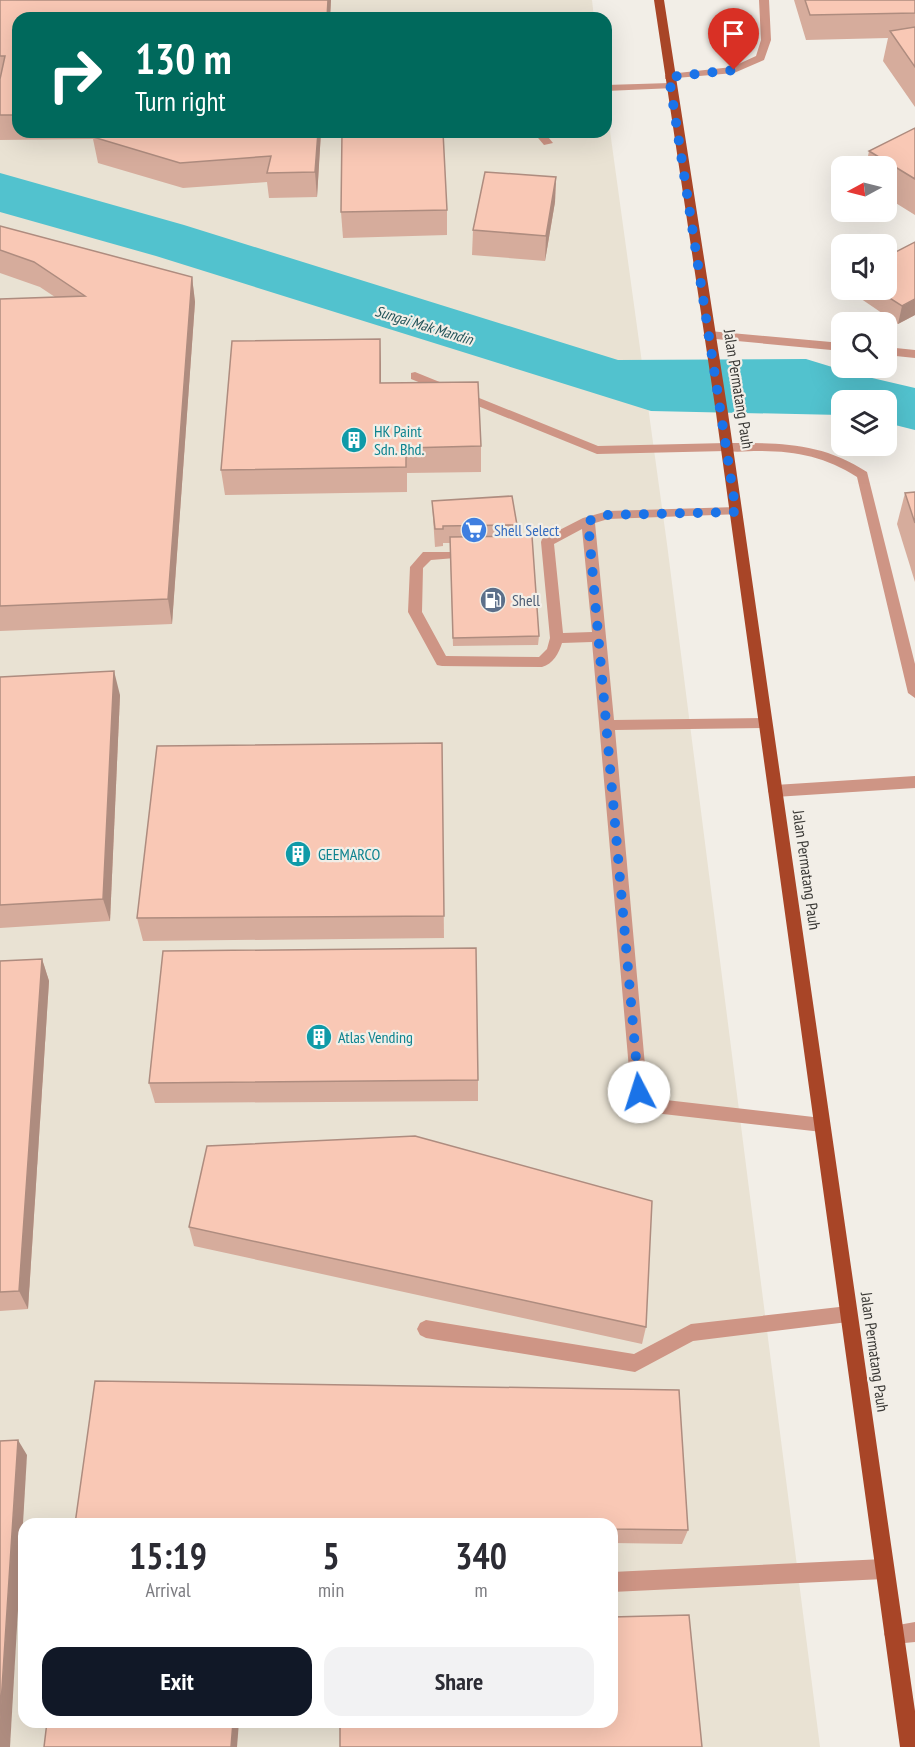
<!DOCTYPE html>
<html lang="en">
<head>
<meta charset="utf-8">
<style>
	body { margin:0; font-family:"PT Sans Narrow",sans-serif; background:#f2f2f3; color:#2b2b33; height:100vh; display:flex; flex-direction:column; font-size:22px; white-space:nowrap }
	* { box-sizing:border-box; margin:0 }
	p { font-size:20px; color:#7c7c81 }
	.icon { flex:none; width:33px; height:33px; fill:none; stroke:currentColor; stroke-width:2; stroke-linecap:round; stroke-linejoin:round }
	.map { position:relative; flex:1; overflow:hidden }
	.sheet { position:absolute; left:18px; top:1518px; width:600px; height:210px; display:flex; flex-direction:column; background:#fff; border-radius:18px; box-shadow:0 6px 24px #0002 }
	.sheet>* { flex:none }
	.banner { position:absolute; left:12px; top:12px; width:600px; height:126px; border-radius:18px; box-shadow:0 6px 24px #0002; background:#00695c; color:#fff; overflow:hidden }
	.needle { width:39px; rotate:263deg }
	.fabs { position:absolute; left:831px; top:156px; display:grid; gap:12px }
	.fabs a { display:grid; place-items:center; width:66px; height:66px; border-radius:12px; background:#fff; box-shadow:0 6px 24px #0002; font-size:30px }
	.pin { position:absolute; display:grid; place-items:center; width:51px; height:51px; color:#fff; margin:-62px -26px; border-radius:50% 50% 50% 0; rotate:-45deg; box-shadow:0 0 6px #0007 }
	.pin .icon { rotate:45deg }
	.me { position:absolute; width:66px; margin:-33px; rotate:355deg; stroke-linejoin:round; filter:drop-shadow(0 0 4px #0008) }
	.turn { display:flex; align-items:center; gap:21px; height:126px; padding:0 24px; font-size:27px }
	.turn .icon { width:78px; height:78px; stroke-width:2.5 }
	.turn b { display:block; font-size:42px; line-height:51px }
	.eta { display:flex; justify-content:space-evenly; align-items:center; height:102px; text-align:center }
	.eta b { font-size:36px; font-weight:700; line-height:42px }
	.primary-button { display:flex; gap:12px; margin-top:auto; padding:12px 24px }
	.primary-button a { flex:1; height:69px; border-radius:18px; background:#111827; color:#fff; font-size:24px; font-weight:700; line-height:69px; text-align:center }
	.primary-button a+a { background:#f2f2f3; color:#2b2b33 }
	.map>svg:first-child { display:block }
	.built { fill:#e9e2d3; fill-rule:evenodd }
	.water { fill:#52c2ce }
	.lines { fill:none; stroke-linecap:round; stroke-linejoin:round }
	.lane { fill:#ce9585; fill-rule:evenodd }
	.street { fill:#ce9585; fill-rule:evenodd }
	.primary { fill:#a84527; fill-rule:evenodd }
	.wall { fill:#d6ac9c }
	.shaded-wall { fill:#ae8c7f }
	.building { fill:#f9c8b5; stroke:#ae8c7f; stroke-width:1.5 }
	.route { stroke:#1a73e8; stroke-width:10; stroke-dasharray:0 18 }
	.labels { text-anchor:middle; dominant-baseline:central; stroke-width:4.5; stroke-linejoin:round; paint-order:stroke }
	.far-water-label { font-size:15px; font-style:italic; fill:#24555a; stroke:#f2eee7 }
	.street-label { font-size:16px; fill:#3a3936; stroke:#f2eee7 }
	.culture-label { font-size:16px; fill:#0d838f; stroke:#f2eee7; text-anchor:start }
	.shop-label { font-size:16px; fill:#366cbe; stroke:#f2eee7; text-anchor:start }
	.service-label { font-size:16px; fill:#4e5e75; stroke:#f2eee7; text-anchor:start }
</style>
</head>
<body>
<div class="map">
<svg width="915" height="1747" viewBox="0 0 915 1747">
	<rect width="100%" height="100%" fill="#f2eee7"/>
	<path class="built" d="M 0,0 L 592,0 L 594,18 L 18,18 L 18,132 L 606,132 L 606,102 L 667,544 L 820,1747 L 0,1747 ZM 24,1524 L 612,1524 L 612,1722 L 24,1722 Z"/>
	<path class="water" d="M 0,173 L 184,225 L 618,360 L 806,359 L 855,374 L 915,388 L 915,430 L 887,423 L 886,400 L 842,400 L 841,415 L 651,411 L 156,256 L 0,212 Z"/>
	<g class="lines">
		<g class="lane">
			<path d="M 759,0 L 769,0 L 771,40 L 764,60 L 734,73 L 665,79 L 665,75 L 669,74 L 732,67 L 756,56 L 761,40 Z"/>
			<path d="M 670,83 L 675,86 L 674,88 L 606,91 L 606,85 Z"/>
			<path d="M 533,132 L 544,132 L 553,143 L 544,145 Z"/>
			<path d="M 709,331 L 842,343 L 842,351 L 705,338 L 703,335 Z"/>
			<path d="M 886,347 L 915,350 L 915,358 L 886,355 Z"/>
			<path d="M 415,372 L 598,446 L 726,443 L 732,447 L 726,451 L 597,454 L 411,379 L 411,373 Z"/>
			<path d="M 736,507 L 742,511 L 741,514 L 608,519 L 595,523 L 614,720 L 765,718 L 772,723 L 765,728 L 615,730 L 647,1088 L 666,1100 L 822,1118 L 828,1120 L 830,1125 L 828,1130 L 822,1132 L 663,1114 L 633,1097 L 631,1092 L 592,642 L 562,643 C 559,653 553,664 542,667 L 442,666 L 437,665 L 408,612 L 410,567 L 423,552 L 455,552 L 457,555 L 455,558 L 431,560 L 423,568 L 422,612 L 446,656 L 539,657 L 547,649 L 550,638 L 541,542 L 542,539 L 583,518 L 608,511 ZM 582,529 L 592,632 L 563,633 L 554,544 Z"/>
			<path d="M 915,776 L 915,788 L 775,797 L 770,795 L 768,791 L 770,787 L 775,785 Z"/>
			<path d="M 848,1306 L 854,1308 L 857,1314 L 854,1320 L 848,1322 L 693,1341 L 635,1372 L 426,1338 L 420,1335 L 417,1329 L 420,1323 L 426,1320 L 634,1354 L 691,1324 Z"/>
			<path d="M 884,1559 L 891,1562 L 894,1569 L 891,1576 L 884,1579 L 612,1592 L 612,1572 Z"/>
		</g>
		<g class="street">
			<path d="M 726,443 C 779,443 821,442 867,472 L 915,664 L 915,698 L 908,693 L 857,477 C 826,457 796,451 759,451 C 747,451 733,453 722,450 L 720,447 Z"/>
			<path d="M 915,1622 L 915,1642 L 894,1644 L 887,1641 L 884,1634 L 887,1627 Z"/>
		</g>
		<path class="primary" d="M 654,0 L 664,0 L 728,413 L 915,1711 L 915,1747 L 900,1747 L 716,413 Z"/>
	</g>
	<g class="wall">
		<path d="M 0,0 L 331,0 L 330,18 L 18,18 L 18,132 L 321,132 L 317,197 L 269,198 L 267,182 L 183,188 L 98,163 L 93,139 L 0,140 Z"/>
		<path d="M 794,0 L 915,0 L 915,107 L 883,61 L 888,38 L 806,40 Z"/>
		<path d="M 915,128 L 915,215 L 886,197 L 886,166 L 866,166 L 869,151 Z"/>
		<path d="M 556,177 L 555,202 L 545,261 L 472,255 L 473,230 Z"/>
		<path d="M 447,210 L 447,235 L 343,238 L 341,212 Z"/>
		<path d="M 0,226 L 192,277 L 195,302 L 172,624 L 0,631 L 0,299 L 55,297 L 40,287 L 0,273 Z"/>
		<path d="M 851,290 L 886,290 L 915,315 L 898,324 L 851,292 Z"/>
		<path d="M 381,364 L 381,383 L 481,446 L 481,472 L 407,473 L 407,492 L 225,495 L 221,470 Z"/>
		<path d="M 915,492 L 915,582 L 897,524 L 905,493 Z"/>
		<path d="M 432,501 L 517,525 L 516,536 L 539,636 L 538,645 L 453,646 L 450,543 L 443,543 L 443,546 L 435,547 L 433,518 Z"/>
		<path d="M 0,677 L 120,695 L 110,921 L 0,928 Z"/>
		<path d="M 442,743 L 444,938 L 143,941 L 137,918 Z"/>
		<path d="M 42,959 L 49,981 L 28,1309 L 0,1311 L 0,961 Z"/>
		<path d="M 478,1080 L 478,1101 L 155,1103 L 149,1083 Z"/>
		<path d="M 189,1227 L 646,1327 L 642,1344 L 194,1246 Z"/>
		<path d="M 95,1381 L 688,1530 L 682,1544 L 612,1543 L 612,1524 Z"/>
	</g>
	<g class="shaded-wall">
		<path d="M 328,0 L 331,0 L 330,18 L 327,18 Z"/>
		<path d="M 318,132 L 321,132 L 317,197 L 315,172 Z"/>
		<path d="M 556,177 L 555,202 L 545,261 L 546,236 Z"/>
		<path d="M 192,277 L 195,302 L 172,624 L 168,599 Z"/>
		<path d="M 915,299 L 915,315 L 898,324 L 902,306 Z"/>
		<path d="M 380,339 L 381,364 L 381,408 L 380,383 Z"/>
		<path d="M 114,671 L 120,695 L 110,921 L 103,899 Z"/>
		<path d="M 42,959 L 49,981 L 28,1309 L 19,1291 Z"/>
		<path d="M 18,1440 L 27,1455 L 10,1747 L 0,1747 L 0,1719 Z"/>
		<path d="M 233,1722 L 239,1722 L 237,1747 L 231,1747 Z"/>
	</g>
	<g class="building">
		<path d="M 0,0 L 328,0 L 327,18 L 18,18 L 18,115 L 0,115 L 0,79 L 5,56 L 0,56 Z"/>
		<path d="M 805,0 L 915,0 L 915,13 L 810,15 Z"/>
		<path d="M 915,27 L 915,67 L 890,31 Z"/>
		<path d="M 915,128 L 915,179 L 869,151 Z"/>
		<path d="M 94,132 L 318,132 L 315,172 L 267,173 L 271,156 L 180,163 L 93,137 Z"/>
		<path d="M 342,132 L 443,132 L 447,210 L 341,212 Z"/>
		<path d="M 485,172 L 556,177 L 546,236 L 473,230 Z"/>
		<path d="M 0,226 L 192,277 L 168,599 L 0,606 L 0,299 L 85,296 L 34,262 L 0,250 Z"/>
		<path d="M 915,242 L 915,299 L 902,306 L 877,290 L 886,290 L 886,257 Z"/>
		<path d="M 380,339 L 380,383 L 478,382 L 481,446 L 406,448 L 406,467 L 221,470 L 232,341 Z"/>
		<path d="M 915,492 L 915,523 L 905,493 Z"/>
		<path d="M 512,496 L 517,525 L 443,526 L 443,529 L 435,529 L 432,501 Z"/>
		<path d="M 532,536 L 539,636 L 453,638 L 450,537 Z"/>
		<path d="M 114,671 L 103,899 L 0,905 L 0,677 Z"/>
		<path d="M 442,743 L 444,916 L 137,918 L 157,746 Z"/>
		<path d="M 476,948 L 478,1080 L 149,1083 L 163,951 Z"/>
		<path d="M 42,959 L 19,1291 L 0,1292 L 0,961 Z"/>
		<path d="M 415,1136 L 652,1201 L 646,1327 L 189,1227 L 207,1146 Z"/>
		<path d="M 95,1381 L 679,1390 L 688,1530 L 612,1529 L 612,1524 L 75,1524 Z"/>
		<path d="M 18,1440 L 0,1719 L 0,1441 Z"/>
		<path d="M 689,1615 L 702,1747 L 340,1747 L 340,1722 L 612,1722 L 612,1617 Z"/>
		<path d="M 47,1722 L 233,1722 L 231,1747 L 44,1747 Z"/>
	</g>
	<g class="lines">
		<path class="route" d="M 639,1092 L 588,521 L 608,515 L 736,512 L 669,77 L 734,70"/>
	</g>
	<defs>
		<g id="building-disc" transform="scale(1.35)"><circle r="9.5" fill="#0f9aa8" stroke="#f2eee7"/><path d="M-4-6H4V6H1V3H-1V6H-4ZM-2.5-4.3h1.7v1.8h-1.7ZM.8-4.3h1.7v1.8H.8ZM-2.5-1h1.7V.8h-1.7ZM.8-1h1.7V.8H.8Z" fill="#fff"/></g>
		<g id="supermarket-disc" transform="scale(1.35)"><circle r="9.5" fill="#3f7fe0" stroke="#f2eee7"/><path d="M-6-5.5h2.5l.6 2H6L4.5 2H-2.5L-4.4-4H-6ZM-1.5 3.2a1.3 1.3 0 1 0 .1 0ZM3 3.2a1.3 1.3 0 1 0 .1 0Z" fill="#fff"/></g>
		<g id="fuel-disc" transform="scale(1.35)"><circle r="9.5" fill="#5c6f8a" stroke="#f2eee7"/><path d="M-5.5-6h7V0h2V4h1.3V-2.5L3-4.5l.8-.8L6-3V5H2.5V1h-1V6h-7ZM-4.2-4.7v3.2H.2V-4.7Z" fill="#fff"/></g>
	</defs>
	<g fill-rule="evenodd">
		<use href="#building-disc" x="354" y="440"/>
		<use href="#supermarket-disc" x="474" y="530"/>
		<use href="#fuel-disc" x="493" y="600"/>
		<use href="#building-disc" x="298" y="854"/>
		<use href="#building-disc" x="319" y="1037"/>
	</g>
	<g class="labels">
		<g class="far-water-label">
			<text transform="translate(424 325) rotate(17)">Sungai Mak Mandin</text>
		</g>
		<g class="street-label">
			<text transform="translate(739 389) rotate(81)">Jalan Permatang Pauh</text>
			<text transform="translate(807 870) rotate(82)">Jalan Permatang Pauh</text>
			<text transform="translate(875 1352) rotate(82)">Jalan Permatang Pauh</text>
		</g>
		<g class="culture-label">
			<text x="374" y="431">HK Paint<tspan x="374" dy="18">Sdn. Bhd.</tspan></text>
			<text x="318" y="854">GEEMARCO</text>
			<text x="338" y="1037">Atlas Vending</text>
		</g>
		<g class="shop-label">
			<text x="494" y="530">Shell Select</text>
		</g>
		<g class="service-label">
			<text x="512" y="600">Shell</text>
		</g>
	</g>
</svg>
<div class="fabs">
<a><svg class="needle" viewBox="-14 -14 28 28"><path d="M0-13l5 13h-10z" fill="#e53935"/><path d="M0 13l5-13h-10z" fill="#7c7c81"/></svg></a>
<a><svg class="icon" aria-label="sound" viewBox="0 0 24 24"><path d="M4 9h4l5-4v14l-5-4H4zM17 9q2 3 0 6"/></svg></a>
<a><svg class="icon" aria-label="search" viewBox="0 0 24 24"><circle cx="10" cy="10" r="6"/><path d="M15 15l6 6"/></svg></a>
<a><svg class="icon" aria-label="layers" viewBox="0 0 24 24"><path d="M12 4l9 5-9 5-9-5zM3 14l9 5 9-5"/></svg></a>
</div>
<div class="pin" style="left:734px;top:70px;background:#d93025"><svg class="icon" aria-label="arrive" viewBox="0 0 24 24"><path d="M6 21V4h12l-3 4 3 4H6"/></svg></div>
<svg class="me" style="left:639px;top:1092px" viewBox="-20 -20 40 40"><circle r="19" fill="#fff"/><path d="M0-13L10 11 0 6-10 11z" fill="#1a73e8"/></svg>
<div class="banner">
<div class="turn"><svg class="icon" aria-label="right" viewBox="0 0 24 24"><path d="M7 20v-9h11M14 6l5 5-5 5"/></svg><div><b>130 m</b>Turn right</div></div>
</div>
<section class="sheet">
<div class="eta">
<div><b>15:19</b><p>Arrival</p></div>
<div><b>5</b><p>min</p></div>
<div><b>340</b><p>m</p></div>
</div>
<div class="primary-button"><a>Exit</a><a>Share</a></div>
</section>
</div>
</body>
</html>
